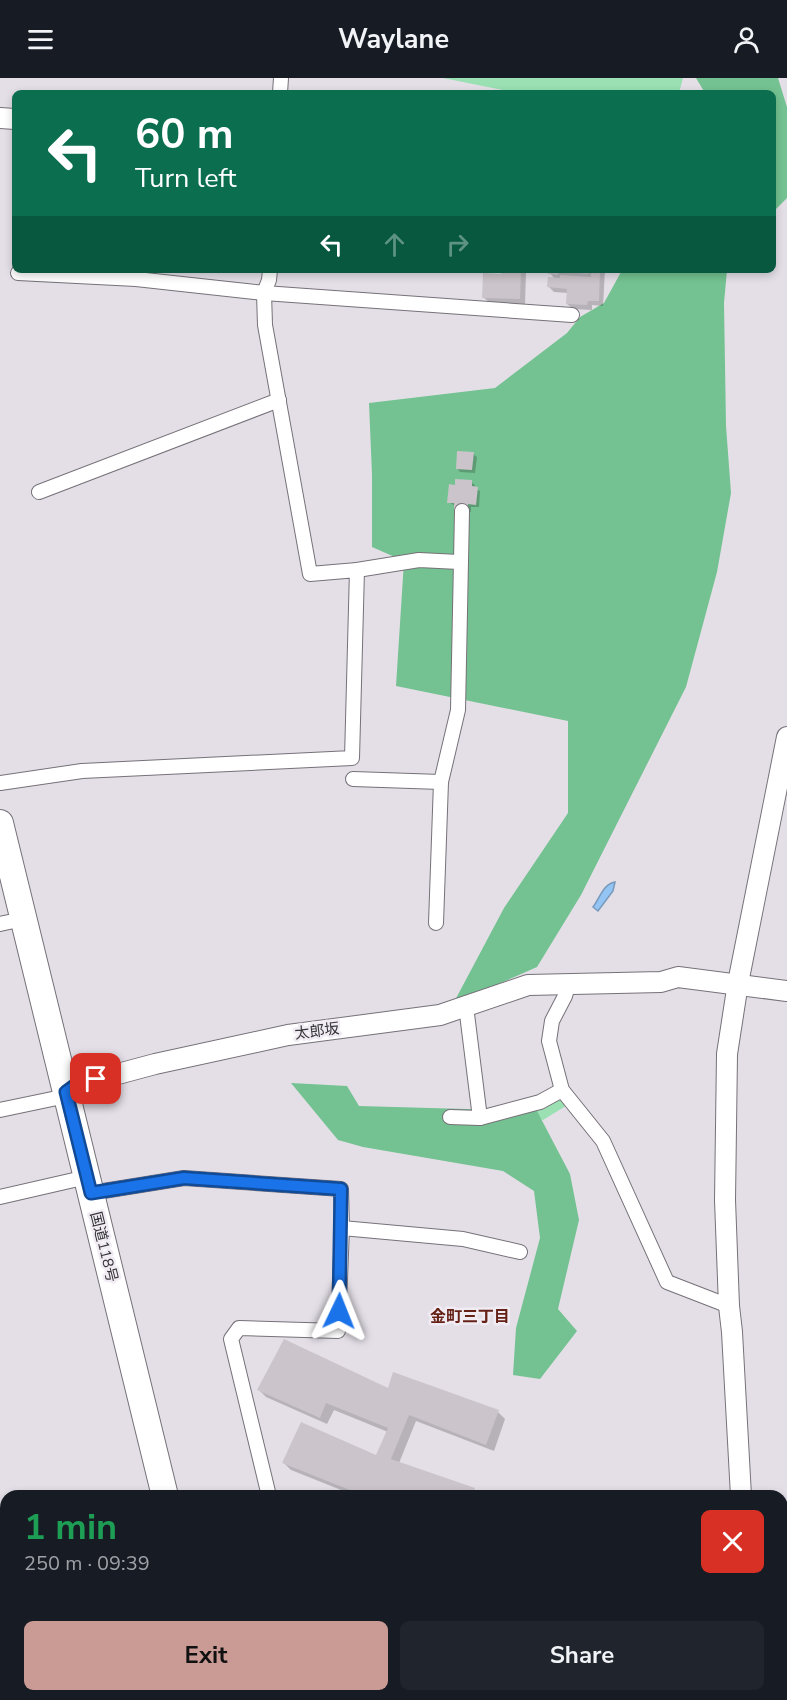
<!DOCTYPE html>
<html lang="en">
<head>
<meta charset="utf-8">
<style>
	body { margin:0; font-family:"Nunito Sans","Noto Sans JP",sans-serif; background:#20242c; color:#f1f3f6; height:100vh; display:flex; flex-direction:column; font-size:22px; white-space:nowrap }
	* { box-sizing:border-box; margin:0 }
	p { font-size:20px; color:#9ea1a6 }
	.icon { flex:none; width:33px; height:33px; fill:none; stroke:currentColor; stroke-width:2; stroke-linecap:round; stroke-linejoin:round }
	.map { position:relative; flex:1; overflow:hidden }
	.side { position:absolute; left:0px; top:1412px; width:788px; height:212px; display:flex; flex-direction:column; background:#171b24; border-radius:18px 18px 0 0; box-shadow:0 3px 9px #0003 }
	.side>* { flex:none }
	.top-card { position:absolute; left:12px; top:12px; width:764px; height:183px; border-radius:9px; box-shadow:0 3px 9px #0003; background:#0b6e4f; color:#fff; overflow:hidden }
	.pin { position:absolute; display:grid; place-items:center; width:51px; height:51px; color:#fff; margin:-26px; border-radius:12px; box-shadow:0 3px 9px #0006 }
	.me { position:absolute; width:66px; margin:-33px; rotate:2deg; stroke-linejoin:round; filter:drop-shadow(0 0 4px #0008) }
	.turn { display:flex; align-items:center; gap:21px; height:126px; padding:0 24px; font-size:27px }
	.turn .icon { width:78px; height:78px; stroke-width:2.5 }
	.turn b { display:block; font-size:42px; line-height:51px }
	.lanes { display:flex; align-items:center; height:57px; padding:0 24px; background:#0003; justify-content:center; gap:30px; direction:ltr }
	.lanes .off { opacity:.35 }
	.round { display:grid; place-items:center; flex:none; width:63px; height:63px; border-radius:9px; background:#20242c }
	.head { display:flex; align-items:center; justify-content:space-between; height:102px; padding:0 24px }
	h1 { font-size:36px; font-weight:700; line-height:45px; color:#1e9e55 }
	.cta { display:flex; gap:12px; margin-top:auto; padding:12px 24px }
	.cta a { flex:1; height:69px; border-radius:9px; background:#c99b94; color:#111; font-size:24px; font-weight:700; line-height:69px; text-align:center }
	.cta a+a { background:#20242c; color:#f1f3f6 }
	header { display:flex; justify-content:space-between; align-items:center; height:78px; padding:0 24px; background:#171b24; font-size:27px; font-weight:700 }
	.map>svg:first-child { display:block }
	.green { fill:#9ae0b3 }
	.forest { fill:#74c291 }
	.water { fill:#93c4f3; stroke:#79b; stroke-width:1.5 }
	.shadow { fill:#0003 }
	.building { fill:#cbc4ca }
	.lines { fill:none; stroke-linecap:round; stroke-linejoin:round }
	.street-casing { stroke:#767178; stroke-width:16 }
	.secondary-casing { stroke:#767178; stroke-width:22 }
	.highway-casing { stroke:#767178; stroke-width:28 }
	.street { stroke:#fff; stroke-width:14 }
	.secondary { stroke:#fff; stroke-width:20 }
	.highway { stroke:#fff; stroke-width:26 }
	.route-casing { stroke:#114b97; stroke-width:15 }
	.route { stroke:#1a73e8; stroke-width:10 }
	.labels { text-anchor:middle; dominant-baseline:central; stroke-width:5; stroke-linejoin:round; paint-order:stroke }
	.street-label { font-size:15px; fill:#373538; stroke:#f1ecf4 }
	.neighbourhood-label { font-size:16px; font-weight:bold; fill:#652115; stroke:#f1ecf4 }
</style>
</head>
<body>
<header><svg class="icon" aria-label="menu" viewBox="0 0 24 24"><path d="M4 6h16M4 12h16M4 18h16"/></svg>Waylane<svg class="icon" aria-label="person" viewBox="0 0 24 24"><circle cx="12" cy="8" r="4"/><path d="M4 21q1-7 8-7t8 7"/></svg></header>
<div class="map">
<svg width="787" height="1622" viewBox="0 0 787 1622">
	<rect width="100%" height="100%" fill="#e4dfe7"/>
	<g class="green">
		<path d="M 443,0 L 683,0 L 679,15 L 517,15 Z"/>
		<path d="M 561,1014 L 569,1026 L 543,1042 L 521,1032 Z"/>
	</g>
	<g class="forest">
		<path d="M 696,0 L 778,0 L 787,29 L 787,120 L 773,134 L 772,15 L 705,15 Z"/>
		<path d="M 624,192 L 727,192 L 724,225 L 726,348 L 731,415 L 717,494 L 686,609 L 581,817 L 537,889 L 453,926 L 504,830 L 568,735 L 568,643 L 396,608 L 404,483 L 372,469 L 372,397 L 369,325 L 495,310 L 567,255 L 580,239 L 604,225 L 621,194 Z"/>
		<path d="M 291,1005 L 347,1008 L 359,1028 L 537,1033 L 570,1096 L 579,1142 L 558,1231 L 577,1253 L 540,1301 L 513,1297 L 516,1250 L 540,1160 L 534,1113 L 503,1093 L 363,1069 L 338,1062 Z"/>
		<path d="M 569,1617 L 638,1617 L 635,1622 L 568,1622 Z"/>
	</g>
	<path class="water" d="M 615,804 L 613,813 L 598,833 L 593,829 C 600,820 603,806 615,804 Z"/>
	<g class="shadow">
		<path d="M 502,192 L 523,192 L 526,195 L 525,226 L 489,224 L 483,219 L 502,198 Z"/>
		<path d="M 531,192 L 605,192 L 603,228 L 592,227 L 592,232 L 573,231 L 567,226 L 568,215 L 554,214 L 549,209 L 555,201 L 549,194 Z"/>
		<path d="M 473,376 L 477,379 L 475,395 L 460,394 L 457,390 Z"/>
		<path d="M 471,404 L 475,407 L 474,410 L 480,413 L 479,429 L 471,429 L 471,434 L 458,434 L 455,428 L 449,424 L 456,409 Z"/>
		<path d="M 258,1311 L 389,1312 L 498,1334 L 505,1341 L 494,1373 L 416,1343 L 399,1385 L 474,1412 L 480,1418 L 356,1418 L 291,1392 L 284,1385 L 377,1378 L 388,1354 L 334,1332 L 327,1346 L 266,1319 Z"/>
	</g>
	<g class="building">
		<path d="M 501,192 L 521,192 L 520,221 L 482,220 L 483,195 L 501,196 Z"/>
		<path d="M 548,192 L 559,192 L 558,197 L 548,196 Z"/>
		<path d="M 567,192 L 588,192 L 588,196 L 567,194 Z"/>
		<path d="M 591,192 L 600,192 L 599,223 L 588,223 L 587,227 L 566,226 L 567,211 L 547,209 L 548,199 L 560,200 L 560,197 L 591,199 Z"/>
		<path d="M 457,373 L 474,374 L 472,392 L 456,391 Z"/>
		<path d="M 455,401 L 472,402 L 472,408 L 478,409 L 476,427 L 468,426 L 468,432 L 454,431 L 454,425 L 447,425 L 449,406 L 455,407 Z"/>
		<path d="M 284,1261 L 388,1310 L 393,1294 L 499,1332 L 486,1367 L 409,1337 L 391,1381 L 475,1410 L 472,1418 L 365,1418 L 282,1385 L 301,1344 L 376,1377 L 388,1350 L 326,1325 L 320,1340 L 257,1312 Z"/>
	</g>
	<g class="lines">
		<g class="street-casing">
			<g id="street">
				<path d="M 280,15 L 281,0"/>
				<path d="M 18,195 L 136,201 L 264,215 L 572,237"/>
				<path d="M 39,414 L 279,322"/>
				<path d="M 357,492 L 419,482 L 459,484"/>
				<path d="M 353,701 L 441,704"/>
				<path d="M 0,705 L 82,693 L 352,680 L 357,492 L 310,496 L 265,247 L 264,215 L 269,202 L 270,192"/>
				<path d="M 436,845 L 441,704 L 458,632 L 462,433"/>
				<path d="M 0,846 L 23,841"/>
				<path d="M 569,905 L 565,918 L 552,943 L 549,963 L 562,1012 L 603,1063 L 667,1204 L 729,1228"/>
				<path d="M 466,928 L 480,1040"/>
				<path d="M 0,1032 L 57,1020 L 66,1014"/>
				<path d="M 450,1039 L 480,1040 L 540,1024 L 562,1012"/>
				<path d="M 91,1115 L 184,1100 L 341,1111 L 342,1150 L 338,1253 L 239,1250 L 231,1261 L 269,1418"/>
				<path d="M 0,1119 L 87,1099"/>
				<path d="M 342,1150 L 463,1161 L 520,1174"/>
				<path d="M 0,1567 L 6,1581"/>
				<path d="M 321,1617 L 322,1622"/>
				<path d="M 360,1622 L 376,1617"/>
				<path d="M 655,1622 L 657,1617"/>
			</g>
		</g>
		<g class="secondary-casing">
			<g id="secondary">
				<path d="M 0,40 L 15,41"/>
				<path d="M 66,1014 L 77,1007 L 155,986 L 288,957 L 440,937 L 528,907 L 661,904 L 678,899 L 787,913"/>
				<path d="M 741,1418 L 732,1254 L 729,1228 L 725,1122 L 727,976 L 738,905 L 787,659"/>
				<path d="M 756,1617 L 757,1622"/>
				<path d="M 26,1622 L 43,1617"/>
			</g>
		</g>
		<g class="highway-casing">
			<g id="highway">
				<path d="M 0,745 L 165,1418"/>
				<path d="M 214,1617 L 216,1622"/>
			</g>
		</g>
		<use href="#street" class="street"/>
		<use href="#secondary" class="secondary"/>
		<use href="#highway" class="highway"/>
	</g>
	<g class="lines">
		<g class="route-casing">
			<path id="route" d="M 96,1001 L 77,1006 L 66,1014 L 91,1115 L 184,1100 L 341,1111 L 339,1233"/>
		</g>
		<use href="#route" class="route"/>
	</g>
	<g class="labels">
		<g class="street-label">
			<text transform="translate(317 953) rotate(-7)">太郎坂</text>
			<text transform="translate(104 1169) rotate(76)">国道118号</text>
		</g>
		<g class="neighbourhood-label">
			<text x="470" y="1239">金町三丁目</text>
		</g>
	</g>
</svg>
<div class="pin" style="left:96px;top:1001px;background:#d93025"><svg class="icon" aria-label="arrive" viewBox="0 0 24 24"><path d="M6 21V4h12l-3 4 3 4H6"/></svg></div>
<svg class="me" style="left:339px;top:1233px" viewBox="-20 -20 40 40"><path d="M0-17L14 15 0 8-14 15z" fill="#1a73e8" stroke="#fff" stroke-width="4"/></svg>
<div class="top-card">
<div class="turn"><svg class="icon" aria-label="left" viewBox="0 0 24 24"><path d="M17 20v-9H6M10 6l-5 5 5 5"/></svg><div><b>60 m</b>Turn left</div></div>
<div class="lanes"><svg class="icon" aria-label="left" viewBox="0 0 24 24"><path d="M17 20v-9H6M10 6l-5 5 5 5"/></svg><svg class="icon off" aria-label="ahead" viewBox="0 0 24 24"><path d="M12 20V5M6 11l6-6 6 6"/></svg><svg class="icon off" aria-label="right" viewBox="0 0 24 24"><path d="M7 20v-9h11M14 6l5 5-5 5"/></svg></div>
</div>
<section class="side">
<div class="head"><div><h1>1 min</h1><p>250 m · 09:39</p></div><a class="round" style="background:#d93025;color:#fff"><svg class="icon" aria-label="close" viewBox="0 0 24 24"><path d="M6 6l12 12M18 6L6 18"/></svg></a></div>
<div class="cta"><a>Exit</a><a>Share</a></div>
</section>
</div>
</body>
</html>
